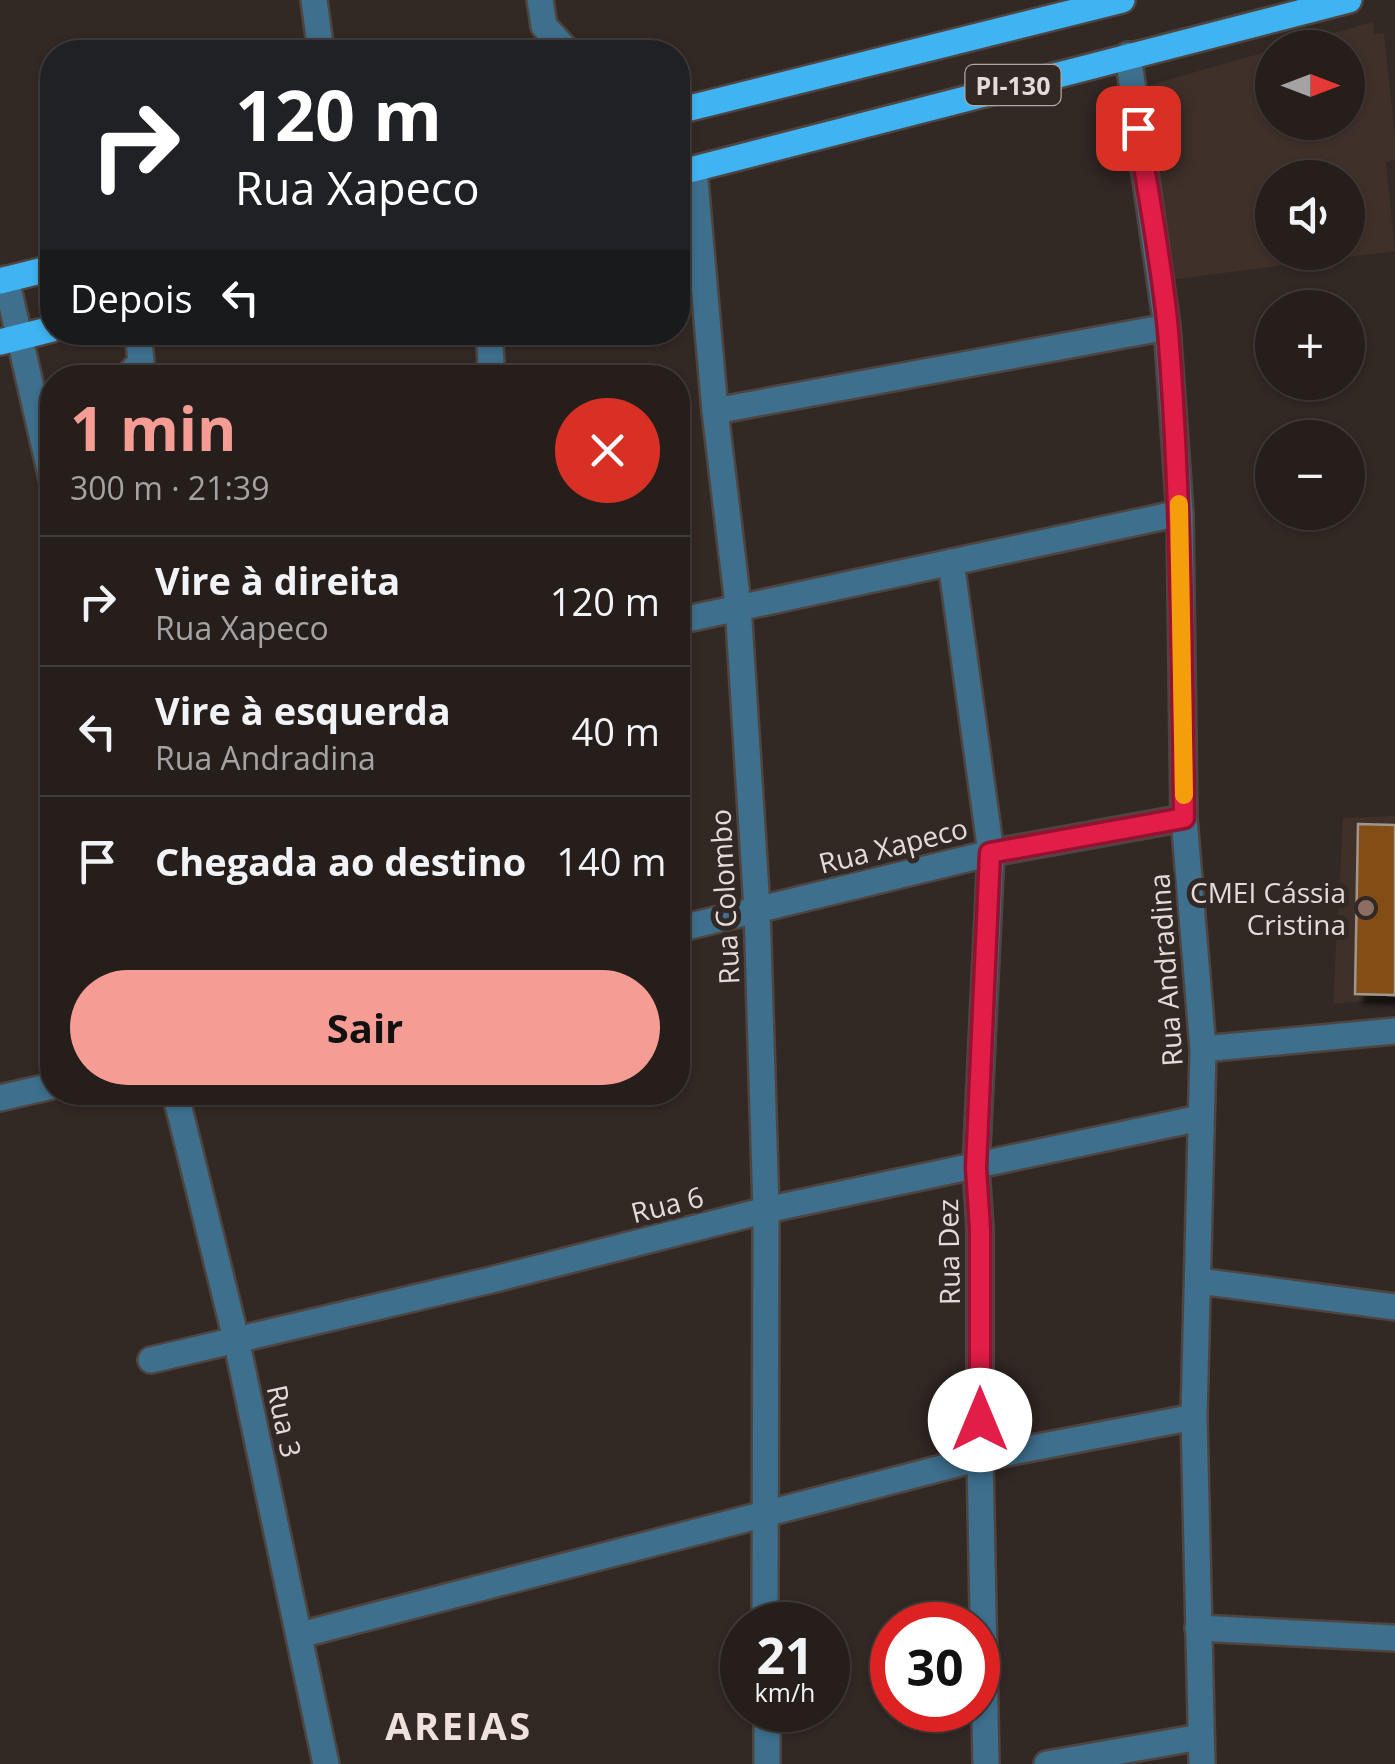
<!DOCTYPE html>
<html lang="pt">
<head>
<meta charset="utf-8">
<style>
	body { margin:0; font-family:"Open Sans",sans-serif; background:#322b28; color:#f1f3f6; height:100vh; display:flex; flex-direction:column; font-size:38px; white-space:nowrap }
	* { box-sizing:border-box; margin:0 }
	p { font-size:32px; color:#a4a2a3 }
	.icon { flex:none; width:55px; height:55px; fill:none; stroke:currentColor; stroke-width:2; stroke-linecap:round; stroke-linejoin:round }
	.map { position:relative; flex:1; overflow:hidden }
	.sheet { position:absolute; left:40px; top:365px; width:650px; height:740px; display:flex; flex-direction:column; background:#261e1b; border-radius:40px; box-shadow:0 2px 8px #0004,0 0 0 2px #423c3a }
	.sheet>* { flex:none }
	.banner { position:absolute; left:40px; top:40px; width:650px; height:305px; border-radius:40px; box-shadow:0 2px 8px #0004,0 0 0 2px #423c3a; background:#202124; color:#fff; overflow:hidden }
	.needle { width:65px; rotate:90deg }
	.tools { position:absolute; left:1255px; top:30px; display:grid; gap:20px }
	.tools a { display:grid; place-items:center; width:110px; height:110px; border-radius:50%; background:#261e1b; box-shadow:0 2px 8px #0004,0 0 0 2px #423c3a; font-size:50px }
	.speed { position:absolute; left:720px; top:1602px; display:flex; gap:20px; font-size:50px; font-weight:700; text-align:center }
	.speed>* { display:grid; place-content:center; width:130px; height:130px; border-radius:50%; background:#261e1b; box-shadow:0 2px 8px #0004,0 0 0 2px #423c3a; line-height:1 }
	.speed small { font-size:25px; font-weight:400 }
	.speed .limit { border:15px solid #d22; background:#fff; color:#111 }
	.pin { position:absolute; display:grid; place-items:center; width:85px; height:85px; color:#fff; margin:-42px; border-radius:20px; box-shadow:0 5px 15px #0006 }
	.me { position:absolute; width:110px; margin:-55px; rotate:0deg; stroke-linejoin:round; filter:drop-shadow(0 0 8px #0008) }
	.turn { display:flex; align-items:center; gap:35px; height:210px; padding:0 30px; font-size:45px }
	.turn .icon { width:130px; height:130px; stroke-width:2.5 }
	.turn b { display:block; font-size:70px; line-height:85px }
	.then { display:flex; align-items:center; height:95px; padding:0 30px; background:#0003; gap:20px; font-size:38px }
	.round { display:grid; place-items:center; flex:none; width:105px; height:105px; border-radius:52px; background:#322b28 }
	.overview { display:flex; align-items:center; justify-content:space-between; height:170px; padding:0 30px }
	h1 { font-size:60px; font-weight:700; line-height:75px; color:#f59c94 }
	.primary-button { display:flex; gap:20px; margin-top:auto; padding:20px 30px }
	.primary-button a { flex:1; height:115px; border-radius:60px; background:#f59c94; color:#111; font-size:40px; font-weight:700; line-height:115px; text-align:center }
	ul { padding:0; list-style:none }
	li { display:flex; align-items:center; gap:30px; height:130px; padding:0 30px; border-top:2px solid #423c3a }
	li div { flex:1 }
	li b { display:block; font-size:38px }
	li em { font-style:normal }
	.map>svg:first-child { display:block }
	.built { fill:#3f302a; fill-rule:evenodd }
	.building { fill:#834d12; stroke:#a0968e; stroke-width:2.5; filter:url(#shadow) }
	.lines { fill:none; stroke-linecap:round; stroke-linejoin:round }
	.minor-casing { stroke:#4e4541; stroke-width:30 }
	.major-casing { stroke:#4e4541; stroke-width:30 }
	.minor { stroke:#3e6f8d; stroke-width:25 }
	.major { stroke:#40b3f2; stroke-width:25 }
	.route-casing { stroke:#92132f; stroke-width:25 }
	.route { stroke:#e11d48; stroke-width:18 }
	.slow { stroke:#f59e0b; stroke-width:18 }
	.education-dot { fill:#8d6e63; stroke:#322824; stroke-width:4 }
	.labels { text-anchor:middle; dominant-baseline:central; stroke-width:10; stroke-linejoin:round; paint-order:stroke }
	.shield { fill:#322824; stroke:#afa6a3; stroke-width:2.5 }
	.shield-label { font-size:25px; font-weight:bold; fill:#e4dcda }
	.street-label { font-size:28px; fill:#e4dcda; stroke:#322824 }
	.poi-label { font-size:28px; fill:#e4dcda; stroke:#322824; text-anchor:end }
	.district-label { font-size:38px; font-weight:bold; letter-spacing:2.5px; fill:#efe1dc; stroke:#322824 }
</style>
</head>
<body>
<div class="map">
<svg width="1395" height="1764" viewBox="0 0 1395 1764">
	<defs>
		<filter id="shadow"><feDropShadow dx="9" dy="9" stdDeviation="2.5" flood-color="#0009"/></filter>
	</defs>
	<rect width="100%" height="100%" fill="#322824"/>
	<g class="built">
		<path d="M 1373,22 L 1374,34 L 1384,33 L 1395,137 L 1395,160 L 1386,162 L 1395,251 L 1170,280 L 1150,85 L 1272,50 L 1272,122 L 1348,122 L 1348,48 L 1283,47 ZM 1272,178 L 1348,178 L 1348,252 L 1272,252 Z"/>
		<path d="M 1395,816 L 1395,998 L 1333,1004 L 1343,818 Z"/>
	</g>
	<path class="building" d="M 1358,824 L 1395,825 L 1395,995 L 1355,994 Z"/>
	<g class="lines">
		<g class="minor-casing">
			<g id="minor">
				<path d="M 314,0 L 321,52"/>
				<path d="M 540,0 L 544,26 L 568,52"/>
				<path d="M 1128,55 L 1167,327 L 1180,513 L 1184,818 L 1203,1049 L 1194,1417 L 1202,1764"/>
				<path d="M 694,169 L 715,411 L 738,605 L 757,909 L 766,1210 L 765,1625"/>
				<path d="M 6,279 L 52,479"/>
				<path d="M 126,378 L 141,362 L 138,332"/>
				<path d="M 487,378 L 491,362 L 489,332"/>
				<path d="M 715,411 L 1167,327"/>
				<path d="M 951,562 L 991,853 L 976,1168 L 980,1229 L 980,1458 L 986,1764"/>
				<path d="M 678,621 L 1180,513"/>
				<path d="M 678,929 L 991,853 L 1184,818"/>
				<path d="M 1203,1049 L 1395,1031"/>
				<path d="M 175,1092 L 236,1339 L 326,1764"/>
				<path d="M 0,1098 L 52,1086"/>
				<path d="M 1199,1281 L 1395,1307"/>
				<path d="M 151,1360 L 491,1280 L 766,1210 L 1200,1118"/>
				<path d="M 1198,1628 L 1395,1638"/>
				<path d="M 300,1635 L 980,1458 L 1194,1417"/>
				<path d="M 767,1710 L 767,1764"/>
				<path d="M 1047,1764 L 1200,1737"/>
			</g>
		</g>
		<g class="major-casing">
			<g id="major">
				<path d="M 678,111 L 1122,0"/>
				<path d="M 678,173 L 1349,0"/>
				<path d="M 0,281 L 52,268"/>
				<path d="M 0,342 L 52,329"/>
			</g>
		</g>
		<use href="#minor" class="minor"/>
		<use href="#major" class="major"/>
	</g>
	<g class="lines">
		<g class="route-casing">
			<path id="route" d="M 980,1420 L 980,1229 L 976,1168 L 990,853 L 1184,818 C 1182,656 1181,493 1168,331 C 1162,264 1148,195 1138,128"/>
		</g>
		<use href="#route" class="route"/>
		<path class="slow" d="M 1179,504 L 1184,795"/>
	</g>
	<circle class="education-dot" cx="1366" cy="908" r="10"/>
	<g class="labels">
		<rect class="shield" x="965.5" y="65" width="95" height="40" rx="8"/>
		<g class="shield-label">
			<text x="1013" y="85">PI-130</text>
		</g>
		<g class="street-label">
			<text transform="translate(893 845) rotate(-14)">Rua Xapeco</text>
			<text transform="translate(724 897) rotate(-93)">Rua Colombo</text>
			<text transform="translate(1165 970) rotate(-94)">Rua Andradina</text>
			<text transform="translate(667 1204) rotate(-14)">Rua 6</text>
			<text transform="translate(948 1252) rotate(-91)">Rua Dez</text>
			<text transform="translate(285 1421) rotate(78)">Rua 3</text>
		</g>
		<g class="poi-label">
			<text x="1346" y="892">CMEI Cássia<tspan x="1346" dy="32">Cristina</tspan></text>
		</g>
		<g class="district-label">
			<text x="459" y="1725">AREIAS</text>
		</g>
	</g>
</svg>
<div class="tools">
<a><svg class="needle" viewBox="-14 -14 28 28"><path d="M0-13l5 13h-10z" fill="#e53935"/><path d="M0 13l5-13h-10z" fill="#a4a2a3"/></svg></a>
<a><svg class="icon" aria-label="sound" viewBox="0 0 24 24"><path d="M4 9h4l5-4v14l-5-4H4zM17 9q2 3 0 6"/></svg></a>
<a>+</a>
<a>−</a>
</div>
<div class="speed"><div>21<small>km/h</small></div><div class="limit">30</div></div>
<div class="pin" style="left:1138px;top:128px;background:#d93025"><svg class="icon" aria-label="arrive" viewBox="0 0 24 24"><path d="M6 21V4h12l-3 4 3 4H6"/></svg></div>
<svg class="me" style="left:980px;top:1420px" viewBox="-20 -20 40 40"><circle r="19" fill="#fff"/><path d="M0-13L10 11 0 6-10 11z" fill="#e11d48"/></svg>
<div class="banner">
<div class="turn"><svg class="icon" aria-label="right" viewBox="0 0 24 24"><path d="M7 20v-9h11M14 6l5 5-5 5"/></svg><div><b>120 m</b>Rua Xapeco</div></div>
<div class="then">Depois<svg class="icon" aria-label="left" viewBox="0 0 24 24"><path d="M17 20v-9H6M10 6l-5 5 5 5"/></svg></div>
</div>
<section class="sheet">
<div class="overview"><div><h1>1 min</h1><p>300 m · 21:39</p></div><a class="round" style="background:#d93025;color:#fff"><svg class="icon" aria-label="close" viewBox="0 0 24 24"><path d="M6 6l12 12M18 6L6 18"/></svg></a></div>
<ul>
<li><svg class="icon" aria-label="right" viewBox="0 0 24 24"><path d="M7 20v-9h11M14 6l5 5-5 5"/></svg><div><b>Vire à direita</b><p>Rua Xapeco</p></div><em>120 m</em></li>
<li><svg class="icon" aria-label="left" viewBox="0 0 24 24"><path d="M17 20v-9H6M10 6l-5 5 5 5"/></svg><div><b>Vire à esquerda</b><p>Rua Andradina</p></div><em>40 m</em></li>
<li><svg class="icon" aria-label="arrive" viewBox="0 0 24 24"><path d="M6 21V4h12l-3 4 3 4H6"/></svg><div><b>Chegada ao destino</b></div><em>140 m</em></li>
</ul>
<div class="primary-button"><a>Sair</a></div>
</section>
</div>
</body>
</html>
